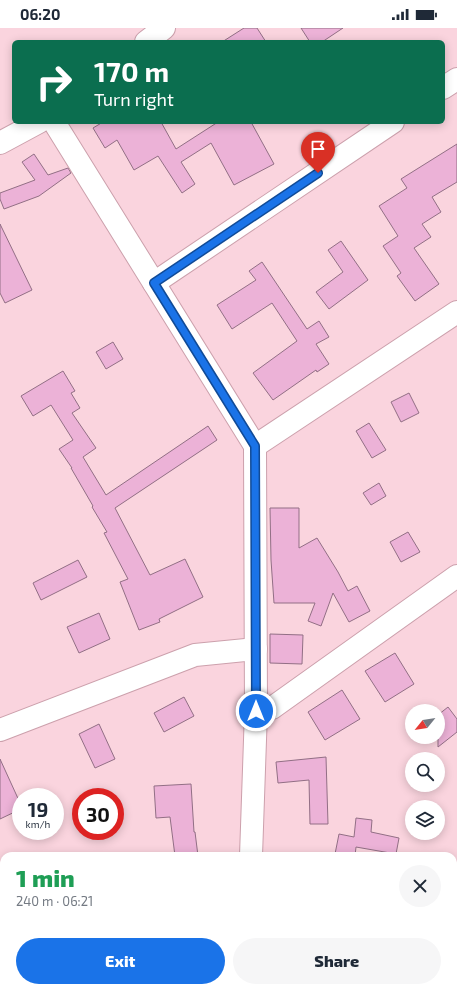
<!DOCTYPE html>
<html lang="en">
<head>
<meta charset="utf-8">
<style>
	body { margin:0; font-family:"Exo 2",sans-serif; background:#f6f6f7; color:#1f2937; height:100vh; display:flex; flex-direction:column; font-size:15px; white-space:nowrap }
	* { box-sizing:border-box; margin:0 }
	p { font-size:13px; color:#747a83 }
	.icon { flex:none; width:22px; height:22px; fill:none; stroke:currentColor; stroke-width:2; stroke-linecap:round; stroke-linejoin:round }
	.map { position:relative; flex:1; overflow:hidden }
	.details { position:absolute; left:0px; top:824px; width:457px; height:140px; display:flex; flex-direction:column; background:#fff; border-radius:12px 12px 0 0; box-shadow:0 2px 10px #0003 }
	.details>* { flex:none }
	.guide { position:absolute; left:12px; top:12px; width:433px; height:84px; border-radius:6px; box-shadow:0 2px 10px #0003; background:#0b6e4f; color:#fff; overflow:hidden }
	.needle { width:26px; rotate:240deg }
	.fabs { position:absolute; left:405px; top:676px; display:grid; gap:8px }
	.fabs a { display:grid; place-items:center; width:40px; height:40px; border-radius:50%; background:#fff; box-shadow:0 2px 10px #0003; font-size:20px }
	.speed { position:absolute; left:12px; top:760px; display:flex; gap:8px; font-size:20px; font-weight:700; text-align:center }
	.speed>* { display:grid; place-content:center; width:52px; height:52px; border-radius:50%; background:#fff; box-shadow:0 2px 10px #0003; line-height:1 }
	.speed small { font-size:10px; font-weight:400 }
	.speed .limit { border:6px solid #d22; background:#fff; color:#111 }
	.pin { position:absolute; display:grid; place-items:center; width:34px; height:34px; color:#fff; margin:-41px -17px; border-radius:50% 50% 50% 0; rotate:-45deg; box-shadow:0 0 4px #0007 }
	.pin .icon { rotate:45deg }
	.me { position:absolute; width:44px; margin:-22px; rotate:0deg; stroke-linejoin:round; filter:drop-shadow(0 0 3px #0008) }
	.turn { display:flex; align-items:center; gap:14px; height:84px; padding:0 16px; font-size:18px }
	.turn .icon { width:52px; height:52px; stroke-width:2.5 }
	.turn b { display:block; font-size:28px; line-height:34px }
	.round { display:grid; place-items:center; flex:none; width:42px; height:42px; border-radius:21px; background:#f6f6f7 }
	.overview { display:flex; align-items:center; justify-content:space-between; height:68px; padding:0 16px }
	h1 { font-size:24px; font-weight:800; line-height:30px; color:#1e9e55 }
	.cta { display:flex; gap:8px; margin-top:auto; padding:8px 16px }
	.cta a { flex:1; height:46px; border-radius:24px; background:#1a73e8; color:#fff; font-size:16px; font-weight:800; line-height:46px; text-align:center }
	.cta a+a { background:#f6f6f7; color:#1f2937 }
	.status { display:flex; justify-content:space-between; align-items:center; height:28px; padding:0 20px; background:#fff; direction:ltr }
	.status svg { height:11px; fill:currentColor }
	.map>svg:first-child { display:block }
	.building { fill:#ecb2d7; stroke:#926f85 }
	.lines { fill:none; stroke-linecap:round; stroke-linejoin:round }
	.minor-casing { stroke:#cca0ac; stroke-width:24 }
	.minor { stroke:#fff; stroke-width:22 }
	.route-casing { stroke:#114b97; stroke-width:10 }
	.route { stroke:#1a73e8; stroke-width:7 }
</style>
</head>
<body>
<div class="status"><b>06:20</b><svg viewBox="0 0 49 12"><path d="M0 12V9h3v3zM5 12V6h3v6zM10 12V3h3v9zM15 12V0h3v12zM26 1h20v11H26zM47 4h2v5h-2z"/></svg></div>
<div class="map">
<svg width="457" height="964" viewBox="0 0 457 964">
	<rect width="100%" height="100%" fill="#fad4de"/>
	<g class="building">
		<path d="M 244,0 L 257,0 L 266,14 L 222,14 Z"/>
		<path d="M 301,0 L 343,0 L 322,14 L 310,14 Z"/>
		<path d="M 103,94 L 161,94 L 176,121 L 218,94 L 251,94 L 274,136 L 234,157 L 211,115 L 181,134 L 195,156 L 182,165 L 158,128 L 134,142 L 117,112 L 105,120 L 93,100 Z"/>
		<path d="M 457,116 L 457,154 L 432,169 L 441,184 L 422,196 L 431,209 L 414,220 L 439,256 L 415,273 L 397,248 L 401,245 L 383,218 L 398,208 L 379,178 L 407,160 L 401,151 Z"/>
		<path d="M 34,126 L 48,147 L 68,140 L 71,145 L 39,168 L 4,181 L 0,171 L 0,165 L 35,152 L 22,134 Z"/>
		<path d="M 0,196 L 32,262 L 5,275 L 0,265 Z"/>
		<path d="M 341,213 L 368,252 L 329,281 L 316,264 L 343,244 L 328,222 Z"/>
		<path d="M 262,234 L 307,301 L 319,293 L 329,309 L 316,316 L 329,336 L 317,344 L 316,342 L 273,372 L 253,345 L 297,313 L 272,275 L 232,301 L 217,277 L 256,252 L 249,243 Z"/>
		<path d="M 113,314 L 123,331 L 106,341 L 96,324 Z"/>
		<path d="M 63,343 L 75,363 L 71,365 L 80,380 L 72,385 L 96,420 L 83,429 L 106,467 L 208,398 L 217,412 L 115,480 L 150,547 L 185,531 L 203,569 L 159,591 L 160,594 L 139,602 L 120,554 L 128,551 L 104,505 L 107,504 L 92,479 L 93,478 L 71,440 L 72,440 L 59,421 L 73,412 L 51,377 L 33,388 L 21,368 Z"/>
		<path d="M 409,365 L 419,385 L 401,394 L 391,374 Z"/>
		<path d="M 369,395 L 386,422 L 372,430 L 356,403 Z"/>
		<path d="M 379,455 L 386,468 L 371,477 L 363,465 Z"/>
		<path d="M 270,480 L 299,480 L 299,520 L 317,510 L 338,544 L 348,563 L 357,558 L 370,583 L 349,594 L 333,565 L 321,598 L 308,593 L 315,575 L 274,575 L 271,532 Z"/>
		<path d="M 408,504 L 420,524 L 401,534 L 390,514 Z"/>
		<path d="M 78,532 L 87,549 L 41,572 L 33,555 Z"/>
		<path d="M 99,585 L 110,611 L 79,625 L 67,599 Z"/>
		<path d="M 270,606 L 303,607 L 302,636 L 270,635 Z"/>
		<path d="M 395,625 L 414,656 L 385,674 L 365,643 Z"/>
		<path d="M 342,662 L 360,691 L 325,712 L 308,684 Z"/>
		<path d="M 184,669 L 194,688 L 164,704 L 154,685 Z"/>
		<path d="M 448,679 L 457,691 L 457,704 L 438,719 L 438,687 Z"/>
		<path d="M 99,696 L 115,731 L 95,740 L 79,706 Z"/>
		<path d="M 326,729 L 328,796 L 310,796 L 309,752 L 278,755 L 276,734 Z"/>
		<path d="M 0,731 L 21,777 L 21,781 L 0,791 Z"/>
		<path d="M 191,756 L 194,804 L 195,804 L 198,828 L 175,828 L 170,789 L 156,790 L 154,758 Z"/>
		<path d="M 356,790 L 372,792 L 371,804 L 399,810 L 396,826 L 356,819 L 355,828 L 335,826 L 339,806 L 354,809 Z"/>
	</g>
	<g class="lines">
		<g class="minor-casing">
			<g id="minor">
				<path d="M 146,14 L 164,0"/>
				<path d="M 443,60 L 457,51"/>
				<path d="M 54,94 L 255,418 L 256,683 L 251,828"/>
				<path d="M 0,115 L 39,94"/>
				<path d="M 154,255 L 393,94"/>
				<path d="M 255,418 L 457,284"/>
				<path d="M 256,683 L 272,680 L 457,548"/>
				<path d="M 0,702 L 195,627 L 256,621"/>
				<path d="M 0,901 L 4,909"/>
				<path d="M 27,960 L 29,964"/>
				<path d="M 229,964 L 232,960"/>
			</g>
		</g>
		<use href="#minor" class="minor"/>
	</g>
	<g class="lines">
		<g class="route-casing">
			<path id="route" d="M 256,683 L 255,418 L 154,255 L 318,145"/>
		</g>
		<use href="#route" class="route"/>
	</g>
</svg>
<div class="fabs">
<a><svg class="needle" viewBox="-14 -14 28 28"><path d="M0-13l5 13h-10z" fill="#e53935"/><path d="M0 13l5-13h-10z" fill="#747a83"/></svg></a>
<a><svg class="icon" aria-label="search" viewBox="0 0 24 24"><circle cx="10" cy="10" r="6"/><path d="M15 15l6 6"/></svg></a>
<a><svg class="icon" aria-label="layers" viewBox="0 0 24 24"><path d="M12 4l9 5-9 5-9-5zM3 14l9 5 9-5"/></svg></a>
</div>
<div class="speed"><div>19<small>km/h</small></div><div class="limit">30</div></div>
<div class="pin" style="left:318px;top:145px;background:#d93025"><svg class="icon" aria-label="arrive" viewBox="0 0 24 24"><path d="M6 21V4h12l-3 4 3 4H6"/></svg></div>
<svg class="me" style="left:256px;top:683px" viewBox="-20 -20 40 40"><circle r="17" fill="#1a73e8" stroke="#fff" stroke-width="3"/><path d="M0-11L8 9 0 5-8 9z" fill="#fff"/></svg>
<div class="guide">
<div class="turn"><svg class="icon" aria-label="right" viewBox="0 0 24 24"><path d="M7 20v-9h11M14 6l5 5-5 5"/></svg><div><b>170 m</b>Turn right</div></div>
</div>
<section class="details">
<div class="overview"><div><h1>1 min</h1><p>240 m · 06:21</p></div><a class="round"><svg class="icon" aria-label="close" viewBox="0 0 24 24"><path d="M6 6l12 12M18 6L6 18"/></svg></a></div>
<div class="cta"><a>Exit</a><a>Share</a></div>
</section>
</div>
</body>
</html>
